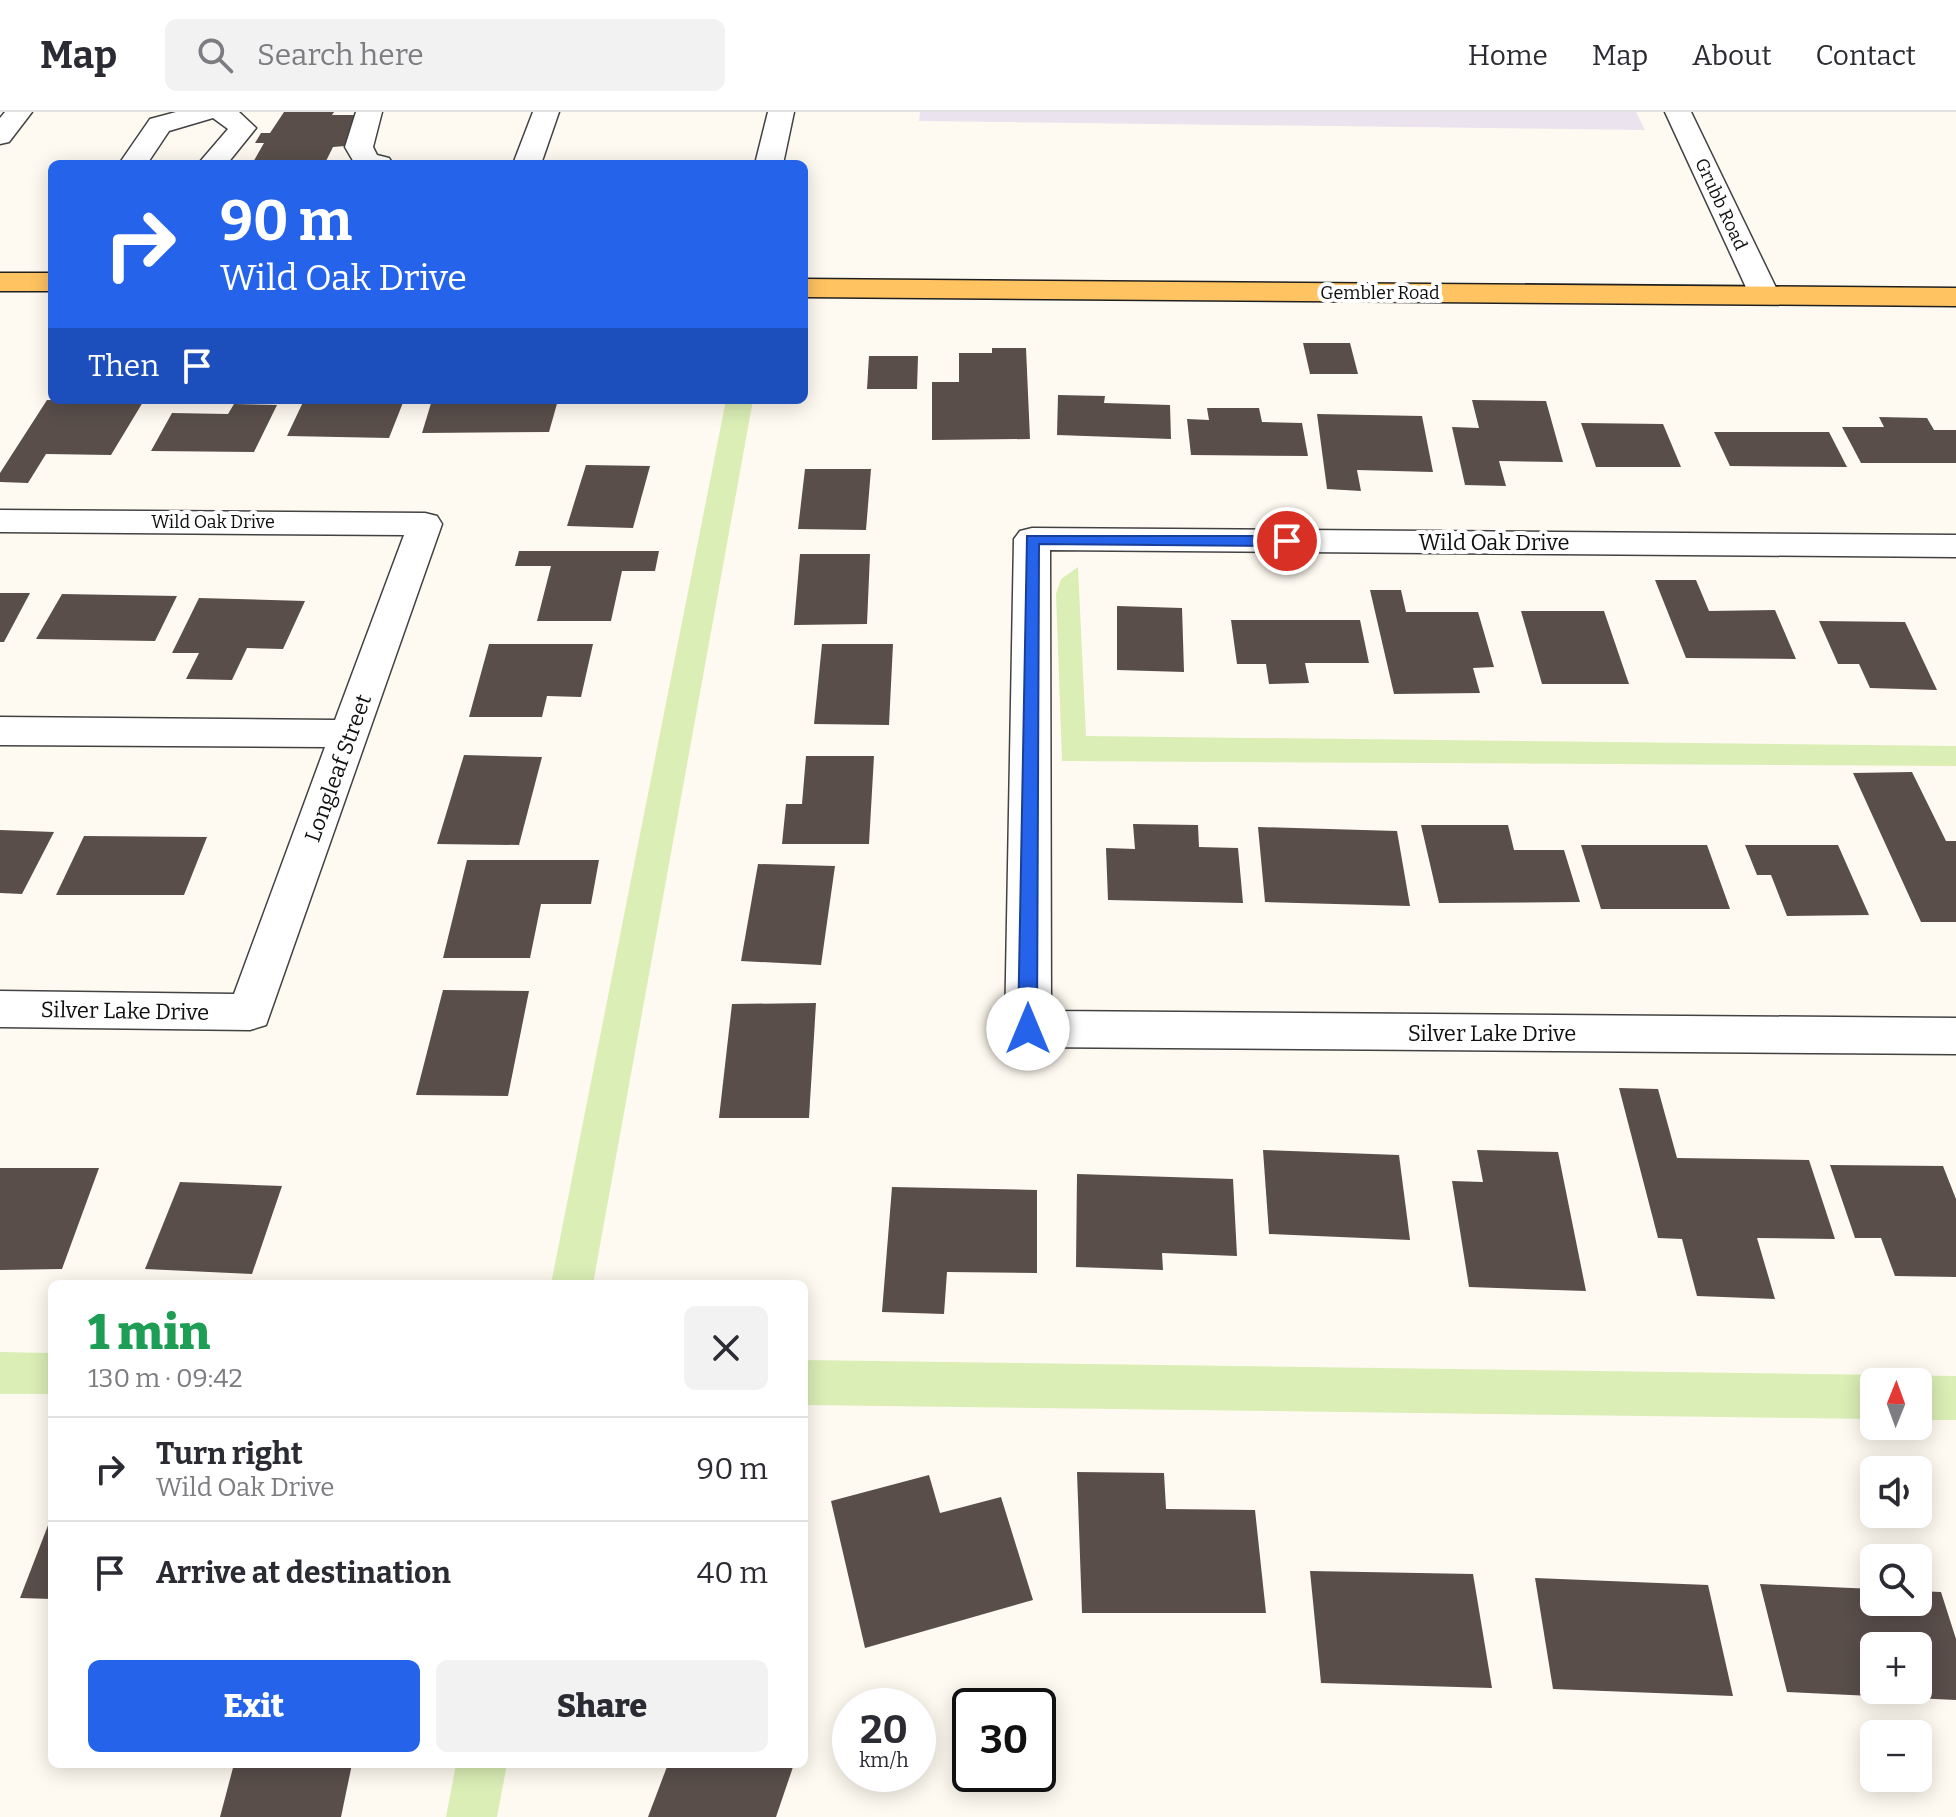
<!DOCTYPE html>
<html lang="en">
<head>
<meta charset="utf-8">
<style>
	body { margin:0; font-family:Bitter,serif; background:#f2f2f3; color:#2b2b33; height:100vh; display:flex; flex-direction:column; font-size:30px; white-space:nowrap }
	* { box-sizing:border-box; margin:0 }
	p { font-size:26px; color:#7c7c81 }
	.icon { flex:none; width:44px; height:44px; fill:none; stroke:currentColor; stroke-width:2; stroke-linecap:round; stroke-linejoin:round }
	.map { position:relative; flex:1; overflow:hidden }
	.panel { position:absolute; left:48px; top:1168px; width:760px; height:488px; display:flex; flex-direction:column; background:#fff; border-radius:12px; box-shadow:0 4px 20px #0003 }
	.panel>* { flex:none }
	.guide { position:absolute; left:48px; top:48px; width:760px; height:244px; border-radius:12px; box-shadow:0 4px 20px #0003; background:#2563eb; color:#fff; overflow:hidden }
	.needle { width:52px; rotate:1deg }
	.buttons { position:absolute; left:1860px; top:1256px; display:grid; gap:16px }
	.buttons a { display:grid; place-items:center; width:72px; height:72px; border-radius:12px; background:#fff; box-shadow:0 4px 20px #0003; font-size:40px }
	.speed { position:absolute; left:832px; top:1576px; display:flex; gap:16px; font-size:40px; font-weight:700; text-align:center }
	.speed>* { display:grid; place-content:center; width:104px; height:104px; border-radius:50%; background:#fff; box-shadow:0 4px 20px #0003; line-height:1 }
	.speed small { font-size:20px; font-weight:400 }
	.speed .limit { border:4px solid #111; border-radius:12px; background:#fff; color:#111 }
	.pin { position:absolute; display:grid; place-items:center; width:68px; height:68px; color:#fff; margin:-34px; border:4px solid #fff; border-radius:50%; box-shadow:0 2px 8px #0007 }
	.me { position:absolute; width:88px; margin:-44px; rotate:0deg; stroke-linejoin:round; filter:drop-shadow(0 0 6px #0008) }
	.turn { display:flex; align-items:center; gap:28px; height:168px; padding:0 40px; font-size:36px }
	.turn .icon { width:104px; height:104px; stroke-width:2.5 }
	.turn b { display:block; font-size:56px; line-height:68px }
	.then { display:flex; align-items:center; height:76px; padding:0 40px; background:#0003; gap:16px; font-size:30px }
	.round { display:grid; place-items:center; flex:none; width:84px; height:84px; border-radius:12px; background:#f2f2f3 }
	.headline { display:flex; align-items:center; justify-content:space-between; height:136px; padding:0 40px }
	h1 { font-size:48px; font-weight:800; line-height:60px; color:#1e9e55 }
	.primary-button { display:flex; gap:16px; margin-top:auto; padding:16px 40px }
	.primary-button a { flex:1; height:92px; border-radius:12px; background:#2563eb; color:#fff; font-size:32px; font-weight:800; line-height:92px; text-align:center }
	.primary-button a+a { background:#f2f2f3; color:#2b2b33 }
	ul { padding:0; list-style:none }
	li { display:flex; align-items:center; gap:24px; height:104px; padding:0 40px; border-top:2px solid #e1e1e2 }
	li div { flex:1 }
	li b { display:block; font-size:30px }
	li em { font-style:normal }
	header { display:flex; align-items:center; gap:48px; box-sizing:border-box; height:112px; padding:0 40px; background:#fff; border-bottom:2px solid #e1e1e2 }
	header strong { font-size:38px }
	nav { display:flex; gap:44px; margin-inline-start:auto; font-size:28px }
	.search { width:560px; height:72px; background:#f2f2f3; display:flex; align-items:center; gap:20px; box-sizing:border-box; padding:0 28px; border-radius:12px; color:#7c7c81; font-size:30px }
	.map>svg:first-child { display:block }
	.industrial { fill:#ebe3ee }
	.green { fill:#dbeeb6 }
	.building { fill:#594e4a; fill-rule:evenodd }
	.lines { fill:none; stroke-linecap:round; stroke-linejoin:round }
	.minor-casing { stroke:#424242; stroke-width:3 }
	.major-casing { stroke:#202020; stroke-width:3 }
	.minor { fill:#fff; fill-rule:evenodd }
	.major { fill:#ffc361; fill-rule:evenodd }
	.route { fill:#2563eb; stroke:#184099; stroke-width:2 }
	.labels { text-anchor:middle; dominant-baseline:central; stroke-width:8; stroke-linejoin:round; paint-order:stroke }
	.far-street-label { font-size:18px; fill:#0f0f0f; stroke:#fff }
	.street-label { font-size:22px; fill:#0f0f0f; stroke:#fff }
</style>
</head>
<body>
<header>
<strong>Map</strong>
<div class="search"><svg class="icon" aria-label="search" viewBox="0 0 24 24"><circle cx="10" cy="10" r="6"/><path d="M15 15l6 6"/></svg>Search here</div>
<nav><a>Home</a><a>Map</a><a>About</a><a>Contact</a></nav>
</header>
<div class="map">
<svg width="1956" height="1705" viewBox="0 0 1956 1705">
	<rect width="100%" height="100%" fill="#fffaf1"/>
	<path class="industrial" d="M 920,0 L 1636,0 L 1645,18 L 919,9 Z"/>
	<g class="green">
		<path d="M 726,288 L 753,288 L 593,1172 L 551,1172 Z"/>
		<path d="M 1078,455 L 1086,624 L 1956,634 L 1956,654 L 1062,649 L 1056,482 L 1061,467 Z"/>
		<path d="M 0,1240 L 52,1241 L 52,1282 L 0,1282 Z"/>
		<path d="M 804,1248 L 1956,1264 L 1956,1308 L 1918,1308 L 1918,1270 L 1874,1270 L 1874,1307 L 804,1293 Z"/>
		<path d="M 456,1652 L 507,1652 L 497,1705 L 446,1705 Z"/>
	</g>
	<g class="building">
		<path d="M 284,0 L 334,0 L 332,3 L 360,3 L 345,34 L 333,35 L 326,49 L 252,52 L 264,31 L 255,31 L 261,21 L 270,21 Z"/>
		<path d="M 1303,231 L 1350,231 L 1358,262 L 1310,262 Z"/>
		<path d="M 992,236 L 1026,236 L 1030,327 L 932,328 L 932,270 L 959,270 L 959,241 L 992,241 Z"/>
		<path d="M 869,244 L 918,244 L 917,277 L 867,277 Z"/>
		<path d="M 1058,283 L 1105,284 L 1104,291 L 1170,293 L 1171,327 L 1057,323 Z"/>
		<path d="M 47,288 L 143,290 L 111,343 L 46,342 L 28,371 L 0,370 L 0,361 Z"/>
		<path d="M 304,288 L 326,289 L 404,288 L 389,326 L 287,324 Z"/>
		<path d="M 432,288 L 558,288 L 549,320 L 422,321 Z"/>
		<path d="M 1472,288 L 1546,289 L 1563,350 L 1499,349 L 1506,374 L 1465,373 L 1452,315 L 1479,316 Z"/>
		<path d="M 234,292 L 277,293 L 254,340 L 151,339 L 172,301 L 228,302 Z"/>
		<path d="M 1207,296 L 1259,296 L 1262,310 L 1302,311 L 1308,344 L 1191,343 L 1187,307 L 1209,308 Z"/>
		<path d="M 1317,302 L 1422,304 L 1433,360 L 1357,358 L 1361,379 L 1327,377 Z"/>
		<path d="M 1879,305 L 1927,306 L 1934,318 L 1956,318 L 1956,351 L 1861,351 L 1842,315 L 1884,315 Z"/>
		<path d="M 1581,311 L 1663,312 L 1681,355 L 1596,355 Z"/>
		<path d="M 1714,320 L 1829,320 L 1847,355 L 1730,354 Z"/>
		<path d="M 586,353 L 650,354 L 633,416 L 567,414 Z"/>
		<path d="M 805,357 L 871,357 L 866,418 L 798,417 Z"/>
		<path d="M 519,439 L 659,439 L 655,459 L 622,459 L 611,509 L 537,509 L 551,454 L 515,454 Z"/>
		<path d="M 800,442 L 870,442 L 867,512 L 794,513 Z"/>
		<path d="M 1655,468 L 1696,468 L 1709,499 L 1775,498 L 1796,547 L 1686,546 Z"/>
		<path d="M 1370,478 L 1401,478 L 1406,500 L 1478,500 L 1494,555 L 1473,556 L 1480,581 L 1394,582 Z"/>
		<path d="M 0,481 L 30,481 L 4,530 L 0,530 Z"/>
		<path d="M 62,482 L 177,484 L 155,529 L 36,527 Z"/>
		<path d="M 199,486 L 305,489 L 283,537 L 247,536 L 232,568 L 186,567 L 199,541 L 172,541 Z"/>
		<path d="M 1117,494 L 1182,496 L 1184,560 L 1117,558 Z"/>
		<path d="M 1521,499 L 1604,499 L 1629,572 L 1542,572 Z"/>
		<path d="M 1231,508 L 1360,508 L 1369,551 L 1305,551 L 1309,571 L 1269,572 L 1266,552 L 1237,552 Z"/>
		<path d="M 1819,509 L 1905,510 L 1937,578 L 1870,576 L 1859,552 L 1838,552 Z"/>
		<path d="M 489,532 L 593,532 L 581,585 L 547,584 L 542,605 L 469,605 Z"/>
		<path d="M 822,532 L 893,532 L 889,613 L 814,612 Z"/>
		<path d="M 464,643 L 542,645 L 519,733 L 437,732 Z"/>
		<path d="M 806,644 L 874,644 L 869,732 L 782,732 L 786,692 L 802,692 Z"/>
		<path d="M 1912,660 L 1946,729 L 1956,729 L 1956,810 L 1921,810 L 1853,661 Z"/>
		<path d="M 1133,712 L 1198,713 L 1199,735 L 1238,736 L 1243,791 L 1108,788 L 1106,736 L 1135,737 Z"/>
		<path d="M 1421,713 L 1508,713 L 1514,738 L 1564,738 L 1580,790 L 1439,791 Z"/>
		<path d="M 1258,715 L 1397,719 L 1410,794 L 1265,790 Z"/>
		<path d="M 0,718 L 54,720 L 22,782 L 0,781 Z"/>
		<path d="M 84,724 L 207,725 L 184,783 L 56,783 Z"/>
		<path d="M 1581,733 L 1707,733 L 1730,797 L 1601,797 Z"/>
		<path d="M 1745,733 L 1838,733 L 1869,803 L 1787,804 L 1771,763 L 1757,763 Z"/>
		<path d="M 467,748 L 599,748 L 591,792 L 541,792 L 530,846 L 443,846 Z"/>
		<path d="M 758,752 L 835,754 L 821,853 L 741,849 Z"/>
		<path d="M 443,878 L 529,879 L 508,984 L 416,983 Z"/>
		<path d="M 816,891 L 809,1006 L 719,1006 L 732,892 Z"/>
		<path d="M 1619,976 L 1658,977 L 1677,1046 L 1809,1048 L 1835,1127 L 1757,1126 L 1775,1187 L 1697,1184 L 1682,1127 L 1658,1126 Z"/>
		<path d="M 1263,1038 L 1399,1043 L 1410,1128 L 1269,1122 Z"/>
		<path d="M 1477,1038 L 1558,1040 L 1586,1179 L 1469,1175 L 1452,1069 L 1483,1070 Z"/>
		<path d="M 1830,1053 L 1943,1054 L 1956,1087 L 1956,1165 L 1895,1164 L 1881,1126 L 1855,1126 Z"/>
		<path d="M 0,1056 L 99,1056 L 62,1157 L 0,1158 Z"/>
		<path d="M 1077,1062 L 1233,1067 L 1237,1144 L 1162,1141 L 1163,1158 L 1076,1155 Z"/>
		<path d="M 180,1070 L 282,1074 L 252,1162 L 145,1157 Z"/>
		<path d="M 892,1075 L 1037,1078 L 1037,1161 L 947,1160 L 944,1202 L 882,1200 Z"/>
		<path d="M 1077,1360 L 1164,1361 L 1166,1397 L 1255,1398 L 1266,1501 L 1082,1501 Z"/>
		<path d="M 929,1363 L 940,1401 L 1001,1385 L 1033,1488 L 865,1536 L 831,1389 Z"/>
		<path d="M 52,1403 L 52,1487 L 20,1486 Z"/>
		<path d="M 1310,1459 L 1473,1462 L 1492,1576 L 1321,1571 Z"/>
		<path d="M 1535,1466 L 1708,1473 L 1733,1584 L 1553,1577 Z"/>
		<path d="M 1760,1472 L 1874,1477 L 1874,1490 L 1918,1490 L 1918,1479 L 1941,1480 L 1956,1527 L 1956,1588 L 1787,1580 ZM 1874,1534 L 1918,1534 L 1918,1578 L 1874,1578 Z"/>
		<path d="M 234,1652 L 352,1652 L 341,1705 L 220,1705 Z"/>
		<path d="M 668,1652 L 794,1652 L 776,1705 L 648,1705 Z"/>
	</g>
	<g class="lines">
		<g class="minor-casing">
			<g id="minor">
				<path d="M 5,0 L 32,0 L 9,30 L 0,32 L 0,6 Z"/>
				<path d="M 176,0 L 239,0 L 256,16 L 227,52 L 198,52 L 228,17 L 213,6 L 169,19 L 147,52 L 119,52 L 150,7 Z"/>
				<path d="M 356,0 L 382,0 L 373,35 L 377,43 L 389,46 L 393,52 L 355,52 L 345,35 Z"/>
				<path d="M 533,0 L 559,0 L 541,52 L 513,52 Z"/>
				<path d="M 768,0 L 794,0 L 783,52 L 755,52 Z"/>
				<path d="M 1665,0 L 1691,0 L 1780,184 L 1776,190 L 1754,190 L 1750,184 Z"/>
				<path d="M 0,398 L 425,401 L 437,404 L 442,412 L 266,913 L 250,918 L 0,915 L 0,879 L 234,882 L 325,635 L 0,633 L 0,605 L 335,608 L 404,423 L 0,420 Z"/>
				<path d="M 1032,416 L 1956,423 L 1956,445 L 1050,438 L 1051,899 L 1956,906 L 1956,942 L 1028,935 L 1012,930 L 1005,917 L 1014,427 L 1020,419 Z"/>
			</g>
		</g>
		<g class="major-casing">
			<g id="major">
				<rect x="0" y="161" width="52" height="18"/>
				<path d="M 804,167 L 1956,176 L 1956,194 L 804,185 Z"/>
			</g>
		</g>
		<use href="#minor" class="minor"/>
		<use href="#major" class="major"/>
	</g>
	<path class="route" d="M 1027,424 L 1287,424 L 1294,429 L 1287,434 L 1039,432 L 1037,917 L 1028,925 L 1018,917 Z"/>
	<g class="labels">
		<g class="far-street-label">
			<text transform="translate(1721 92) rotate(65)">Grubb Road</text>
			<text x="1380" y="181">Gembler Road</text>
			<text x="213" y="410">Wild Oak Drive</text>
		</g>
		<g class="street-label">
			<text x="1494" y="430">Wild Oak Drive</text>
			<text transform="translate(338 656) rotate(-70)">Longleaf Street</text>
			<text transform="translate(125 899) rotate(1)">Silver Lake Drive</text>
			<text x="1492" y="921">Silver Lake Drive</text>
		</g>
	</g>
</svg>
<div class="buttons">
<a><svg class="needle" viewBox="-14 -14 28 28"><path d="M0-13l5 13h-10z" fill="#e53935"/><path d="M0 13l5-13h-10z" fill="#7c7c81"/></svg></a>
<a><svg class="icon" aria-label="sound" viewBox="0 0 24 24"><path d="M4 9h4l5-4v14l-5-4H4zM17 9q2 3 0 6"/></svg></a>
<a><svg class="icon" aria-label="search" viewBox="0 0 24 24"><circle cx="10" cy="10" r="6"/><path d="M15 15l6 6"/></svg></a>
<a>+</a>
<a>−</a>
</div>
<div class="speed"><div>20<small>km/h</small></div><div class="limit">30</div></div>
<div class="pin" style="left:1287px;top:429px;background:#d93025"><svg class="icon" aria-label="arrive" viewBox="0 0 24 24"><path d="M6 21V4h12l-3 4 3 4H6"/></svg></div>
<svg class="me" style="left:1028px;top:917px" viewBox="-20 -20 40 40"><circle r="19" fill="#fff"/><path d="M0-13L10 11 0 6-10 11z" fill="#2563eb"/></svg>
<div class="guide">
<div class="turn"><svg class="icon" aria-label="right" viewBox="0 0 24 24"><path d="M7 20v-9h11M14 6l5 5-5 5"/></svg><div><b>90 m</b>Wild Oak Drive</div></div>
<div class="then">Then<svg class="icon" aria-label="arrive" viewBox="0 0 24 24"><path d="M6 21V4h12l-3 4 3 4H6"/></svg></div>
</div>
<section class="panel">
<div class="headline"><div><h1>1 min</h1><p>130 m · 09:42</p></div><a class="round"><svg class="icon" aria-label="close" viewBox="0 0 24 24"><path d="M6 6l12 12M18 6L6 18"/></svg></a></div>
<ul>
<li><svg class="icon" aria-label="right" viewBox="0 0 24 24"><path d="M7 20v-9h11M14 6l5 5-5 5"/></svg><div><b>Turn right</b><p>Wild Oak Drive</p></div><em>90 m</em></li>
<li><svg class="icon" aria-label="arrive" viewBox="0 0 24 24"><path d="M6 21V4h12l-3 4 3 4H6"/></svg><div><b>Arrive at destination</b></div><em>40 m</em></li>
</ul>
<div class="primary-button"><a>Exit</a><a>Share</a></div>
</section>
</div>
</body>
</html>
